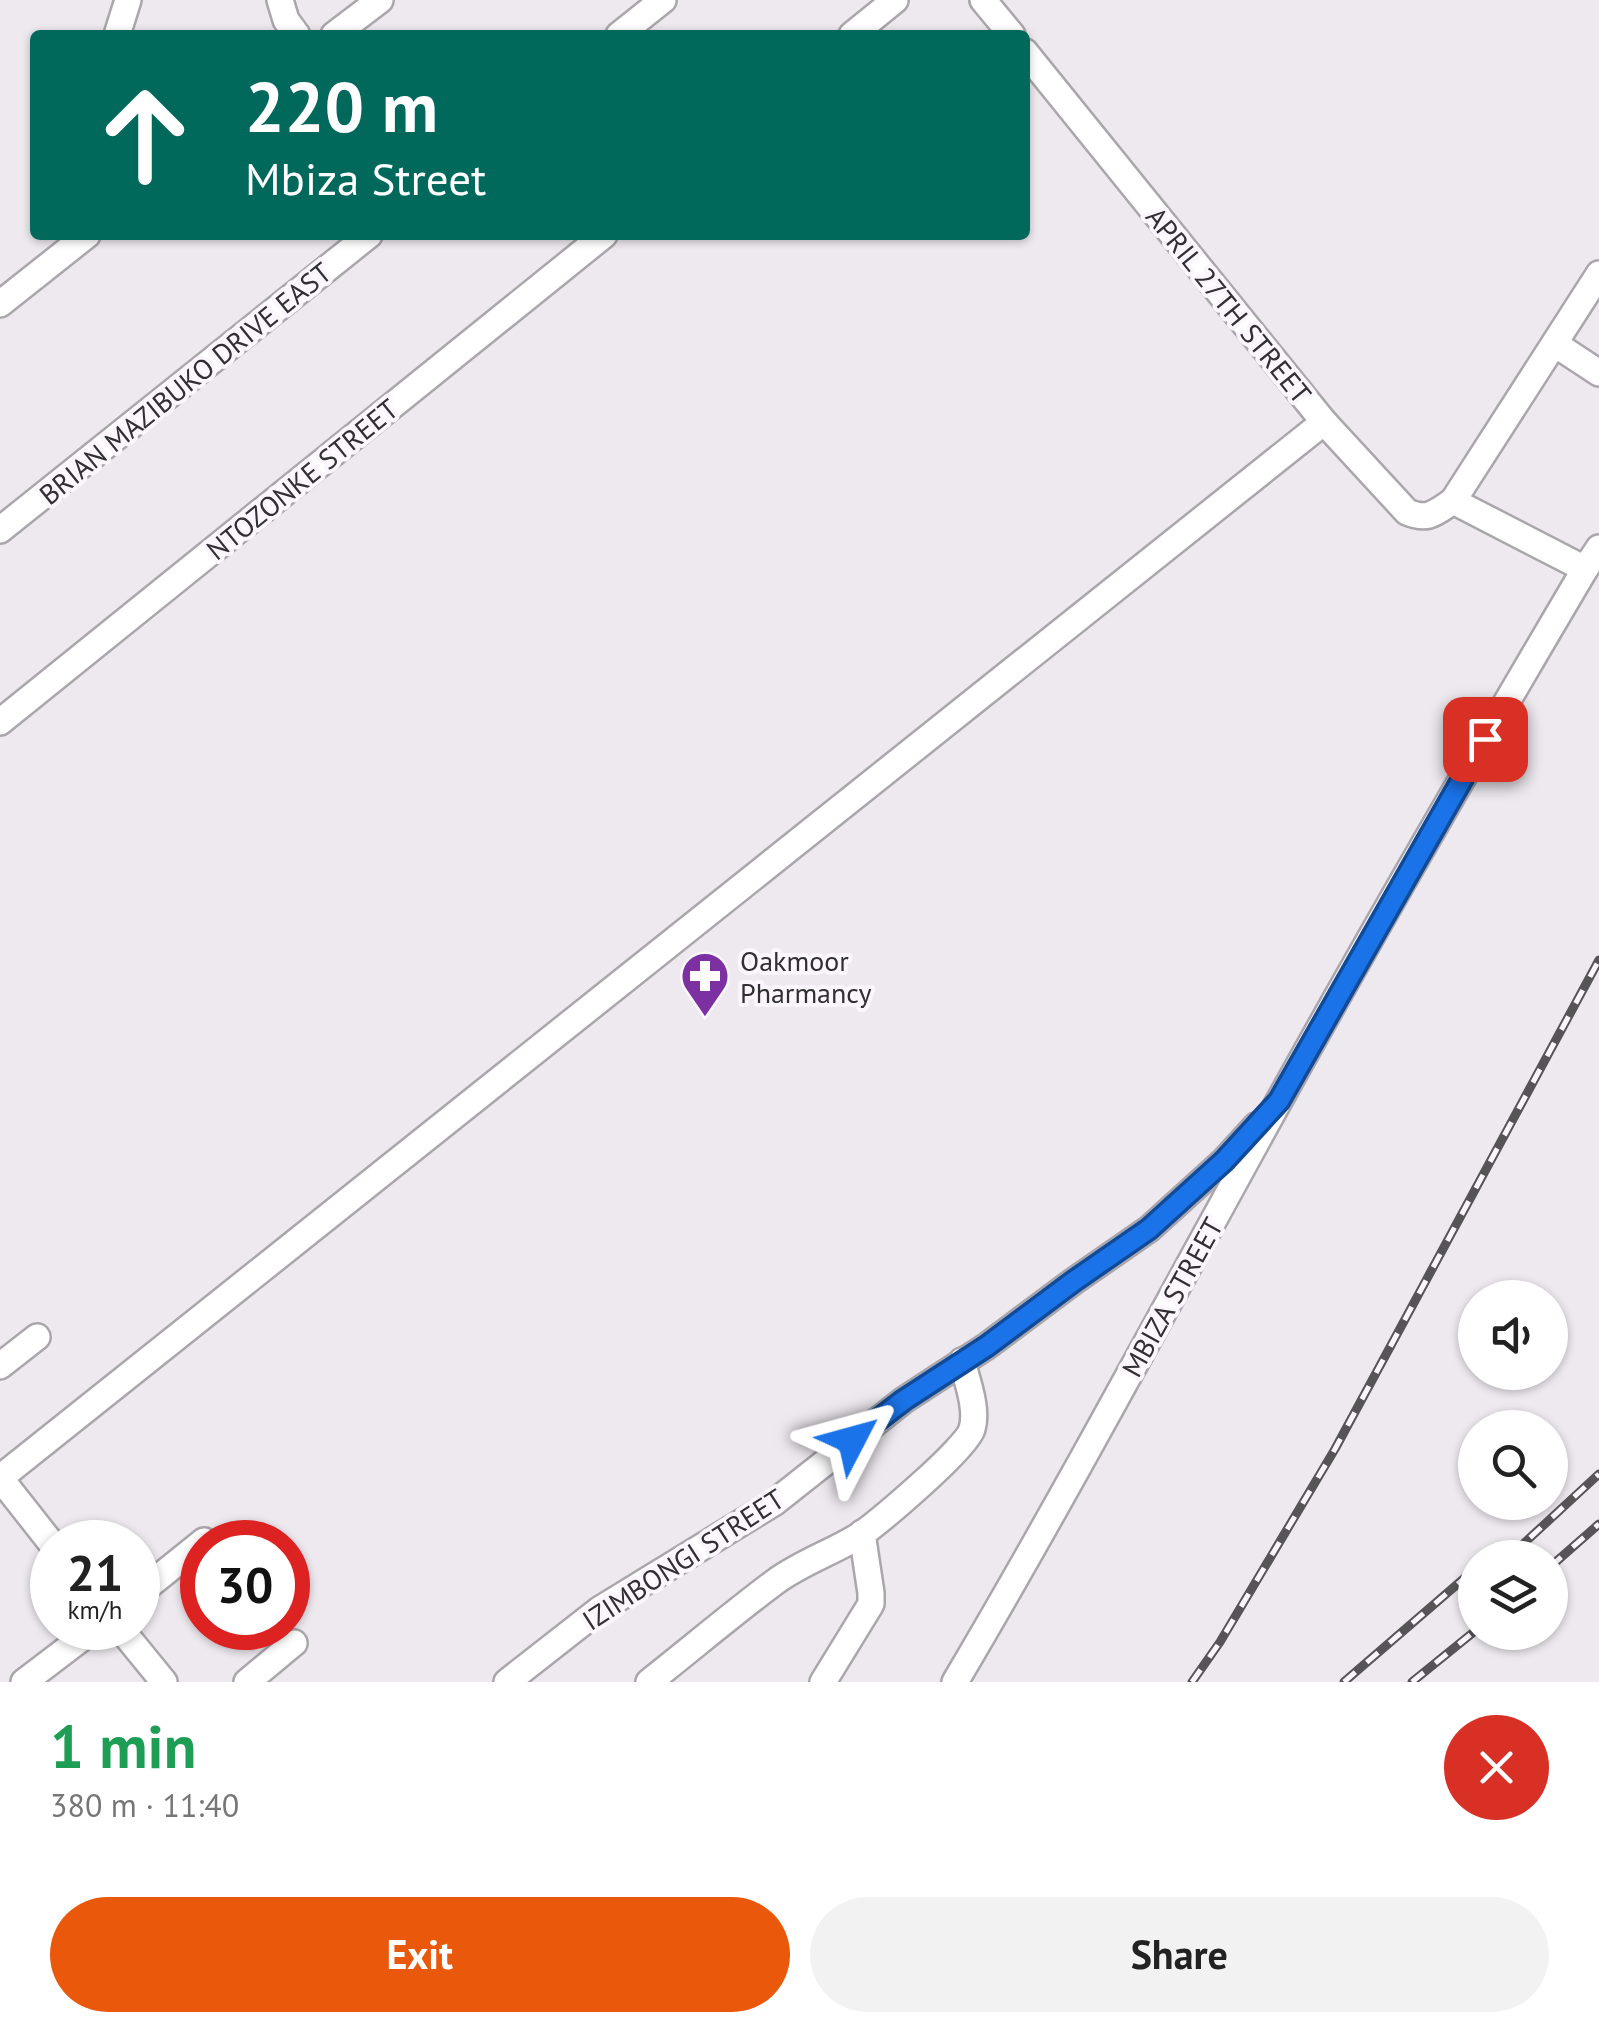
<!DOCTYPE html>
<html lang="en">
<head>
<meta charset="utf-8">
<style>
	body { margin:0; font-family:"PT Sans",sans-serif; background:#f2f2f2; color:#222; height:100vh; display:flex; flex-direction:column; font-size:38px; white-space:nowrap }
	* { box-sizing:border-box; margin:0 }
	p { font-size:32px; color:#767676 }
	.icon { flex:none; width:55px; height:55px; fill:none; stroke:currentColor; stroke-width:2; stroke-linecap:round; stroke-linejoin:round }
	.map { position:relative; height:1682px; overflow:hidden }
	.drawer { display:flex; flex-direction:column; background:#fff; flex:1 }
	.drawer>* { flex:none }
	.hud { position:absolute; left:30px; top:30px; width:1000px; height:210px; border-radius:10px; box-shadow:0 2px 8px #0004; background:#00695c; color:#fff; overflow:hidden }
	.tools { position:absolute; left:1458px; top:1280px; display:grid; gap:20px }
	.tools a { display:grid; place-items:center; width:110px; height:110px; border-radius:50%; background:#fff; box-shadow:0 2px 8px #0004; font-size:50px }
	.speed { position:absolute; left:30px; top:1520px; display:flex; gap:20px; font-size:50px; font-weight:700; text-align:center }
	.speed>* { display:grid; place-content:center; width:130px; height:130px; border-radius:50%; background:#fff; box-shadow:0 2px 8px #0004; line-height:1 }
	.speed small { font-size:25px; font-weight:400 }
	.speed .limit { border:15px solid #d22; background:#fff; color:#111 }
	.pin { position:absolute; display:grid; place-items:center; width:85px; height:85px; color:#fff; margin:-42px; border-radius:20px; box-shadow:0 5px 15px #0006 }
	.me { position:absolute; width:110px; margin:-55px; rotate:51deg; stroke-linejoin:round; filter:drop-shadow(0 0 8px #0008) }
	.turn { display:flex; align-items:center; gap:35px; height:210px; padding:0 50px; font-size:45px }
	.turn .icon { width:130px; height:130px; stroke-width:2.5 }
	.turn b { display:block; font-size:70px; line-height:85px }
	.round { display:grid; place-items:center; flex:none; width:105px; height:105px; border-radius:52px; background:#f2f2f2 }
	.head { display:flex; align-items:center; justify-content:space-between; height:170px; padding:0 50px }
	h1 { font-size:60px; font-weight:600; line-height:75px; color:#1e9e55 }
	.button { display:flex; gap:20px; margin-top:auto; padding:20px 50px }
	.button a { flex:1; height:115px; border-radius:60px; background:#ea580c; color:#fff; font-size:40px; font-weight:600; line-height:115px; text-align:center }
	.button a+a { background:#f2f2f2; color:#222 }
	.map>svg:first-child { display:block }
	.lines { fill:none; stroke-linecap:round; stroke-linejoin:round }
	.minor-casing { stroke:#aaa6ac; stroke-width:30 }
	.minor { stroke:#fff; stroke-width:25 }
	.rail-casing { stroke:#565457; stroke-width:9 }
	.rail { stroke:#fbf6fd; stroke-width:5; stroke-dasharray:15; stroke-linecap:butt }
	.route-casing { stroke:#114b97; stroke-width:25 }
	.route { stroke:#1a73e8; stroke-width:18 }
	.labels { text-anchor:middle; dominant-baseline:central; stroke-width:8; stroke-linejoin:round; paint-order:stroke }
	.street-label { font-size:28px; fill:#302f31; stroke:#fbf6fd }
	.poi-label { font-size:28px; fill:#302f31; stroke:#fbf6fd; text-anchor:start }
</style>
</head>
<body>
<div class="map">
<svg width="1599" height="1682" viewBox="0 0 1599 1682">
	<rect width="100%" height="100%" fill="#ede9ef"/>
	<g class="lines">
		<g class="minor-casing">
			<g id="minor">
				<path d="M 280,0 L 286,20 L 297,35"/>
				<path d="M 983,0 L 1012,35"/>
				<path d="M 117,35 L 128,0"/>
				<path d="M 334,35 L 380,0"/>
				<path d="M 619,35 L 663,0"/>
				<path d="M 852,35 L 895,0"/>
				<path d="M 1025,52 L 1324,422 L 1407,512 C 1428,521 1435,513 1453,501 L 1599,274"/>
				<path d="M 0,304 L 87,235"/>
				<path d="M 1555,344 L 1599,373"/>
				<path d="M 1453,501 L 1585,569"/>
				<path d="M 0,530 L 369,235"/>
				<path d="M 0,722 L 604,235"/>
				<path d="M 0,1366 L 37,1337"/>
				<path d="M 0,1478 L 1324,422"/>
				<path d="M 0,1478 L 52,1544"/>
				<path d="M 138,1594 L 204,1541"/>
				<path d="M 120,1628 L 164,1682"/>
				<path d="M 24,1682 L 95,1628"/>
				<path d="M 247,1682 L 294,1643"/>
				<path d="M 507,1682 L 599,1610 L 775,1502 L 904,1400 L 987,1346 L 1074,1281 L 1149,1229 L 1224,1161 L 1256,1126"/>
				<path d="M 649,1682 C 691,1649 732,1614 775,1582 C 802,1562 834,1552 862,1534 C 881,1520 967,1448 972,1429 C 978,1409 967,1381 962,1361"/>
				<path d="M 823,1682 L 871,1604 L 871,1593 L 862,1533"/>
				<path d="M 955,1682 C 1068,1491 1172,1295 1279,1101 C 1378,922 1481,745 1585,569 L 1599,548"/>
			</g>
		</g>
		<use href="#minor" class="minor"/>
		<g class="rail-casing">
			<g id="rail">
				<path d="M 1508,1558 L 1599,1474"/>
				<path d="M 1550,1567 L 1599,1524"/>
				<path d="M 1192,1682 L 1220,1642 L 1335,1449 L 1599,960"/>
				<path d="M 1344,1682 L 1475,1569"/>
				<path d="M 1412,1682 L 1475,1631"/>
			</g>
		</g>
		<use href="#rail" class="rail"/>
	</g>
	<g class="lines">
		<g class="route-casing">
			<path id="route" d="M 852,1440 L 904,1400 L 987,1346 L 1074,1281 L 1149,1229 L 1224,1161 L 1279,1101 L 1485,739"/>
		</g>
		<use href="#route" class="route"/>
	</g>
	<defs>
		<g id="pharmacy-pin" transform="scale(2.5)"><path d="M0 17L-7.5 6A9.5 9.5 0 1 1 7.5 6Z" fill="#7d30a2" stroke="#fbf6fd"/><path d="M-2-6h4v4h4v4h-4v4h-4v-4h-4v-4h4Z" fill="#fff"/></g>
	</defs>
	<g fill-rule="evenodd">
		<use href="#pharmacy-pin" x="705" y="976"/>
	</g>
	<g class="labels">
		<g class="street-label">
			<text transform="translate(1229 305) rotate(51)">APRIL 27TH STREET</text>
			<text transform="translate(185 383) rotate(-39)">BRIAN MAZIBUKO DRIVE EAST</text>
			<text transform="translate(302 479) rotate(-39)">NTOZONKE STREET</text>
			<text transform="translate(1172 1297) rotate(-61)">MBIZA STREET</text>
			<text transform="translate(683 1559) rotate(-33)">IZIMBONGI STREET</text>
		</g>
		<g class="poi-label">
			<text x="740" y="960">Oakmoor<tspan x="740" dy="32">Pharmancy</tspan></text>
		</g>
	</g>
</svg>
<div class="tools">
<a><svg class="icon" aria-label="sound" viewBox="0 0 24 24"><path d="M4 9h4l5-4v14l-5-4H4zM17 9q2 3 0 6"/></svg></a>
<a><svg class="icon" aria-label="search" viewBox="0 0 24 24"><circle cx="10" cy="10" r="6"/><path d="M15 15l6 6"/></svg></a>
<a><svg class="icon" aria-label="layers" viewBox="0 0 24 24"><path d="M12 4l9 5-9 5-9-5zM3 14l9 5 9-5"/></svg></a>
</div>
<div class="speed"><div>21<small>km/h</small></div><div class="limit">30</div></div>
<div class="pin" style="left:1485px;top:739px;background:#d93025"><svg class="icon" aria-label="arrive" viewBox="0 0 24 24"><path d="M6 21V4h12l-3 4 3 4H6"/></svg></div>
<svg class="me" style="left:852px;top:1440px" viewBox="-20 -20 40 40"><path d="M0-17L14 15 0 8-14 15z" fill="#1a73e8" stroke="#fff" stroke-width="4"/></svg>
<div class="hud">
<div class="turn"><svg class="icon" aria-label="ahead" viewBox="0 0 24 24"><path d="M12 20V5M6 11l6-6 6 6"/></svg><div><b>220 m</b>Mbiza Street</div></div>
</div>
</div>
<section class="drawer">
<div class="head"><div><h1>1 min</h1><p>380 m · 11:40</p></div><a class="round" style="background:#d93025;color:#fff"><svg class="icon" aria-label="close" viewBox="0 0 24 24"><path d="M6 6l12 12M18 6L6 18"/></svg></a></div>
<div class="button"><a>Exit</a><a>Share</a></div>
</section>
</body>
</html>
